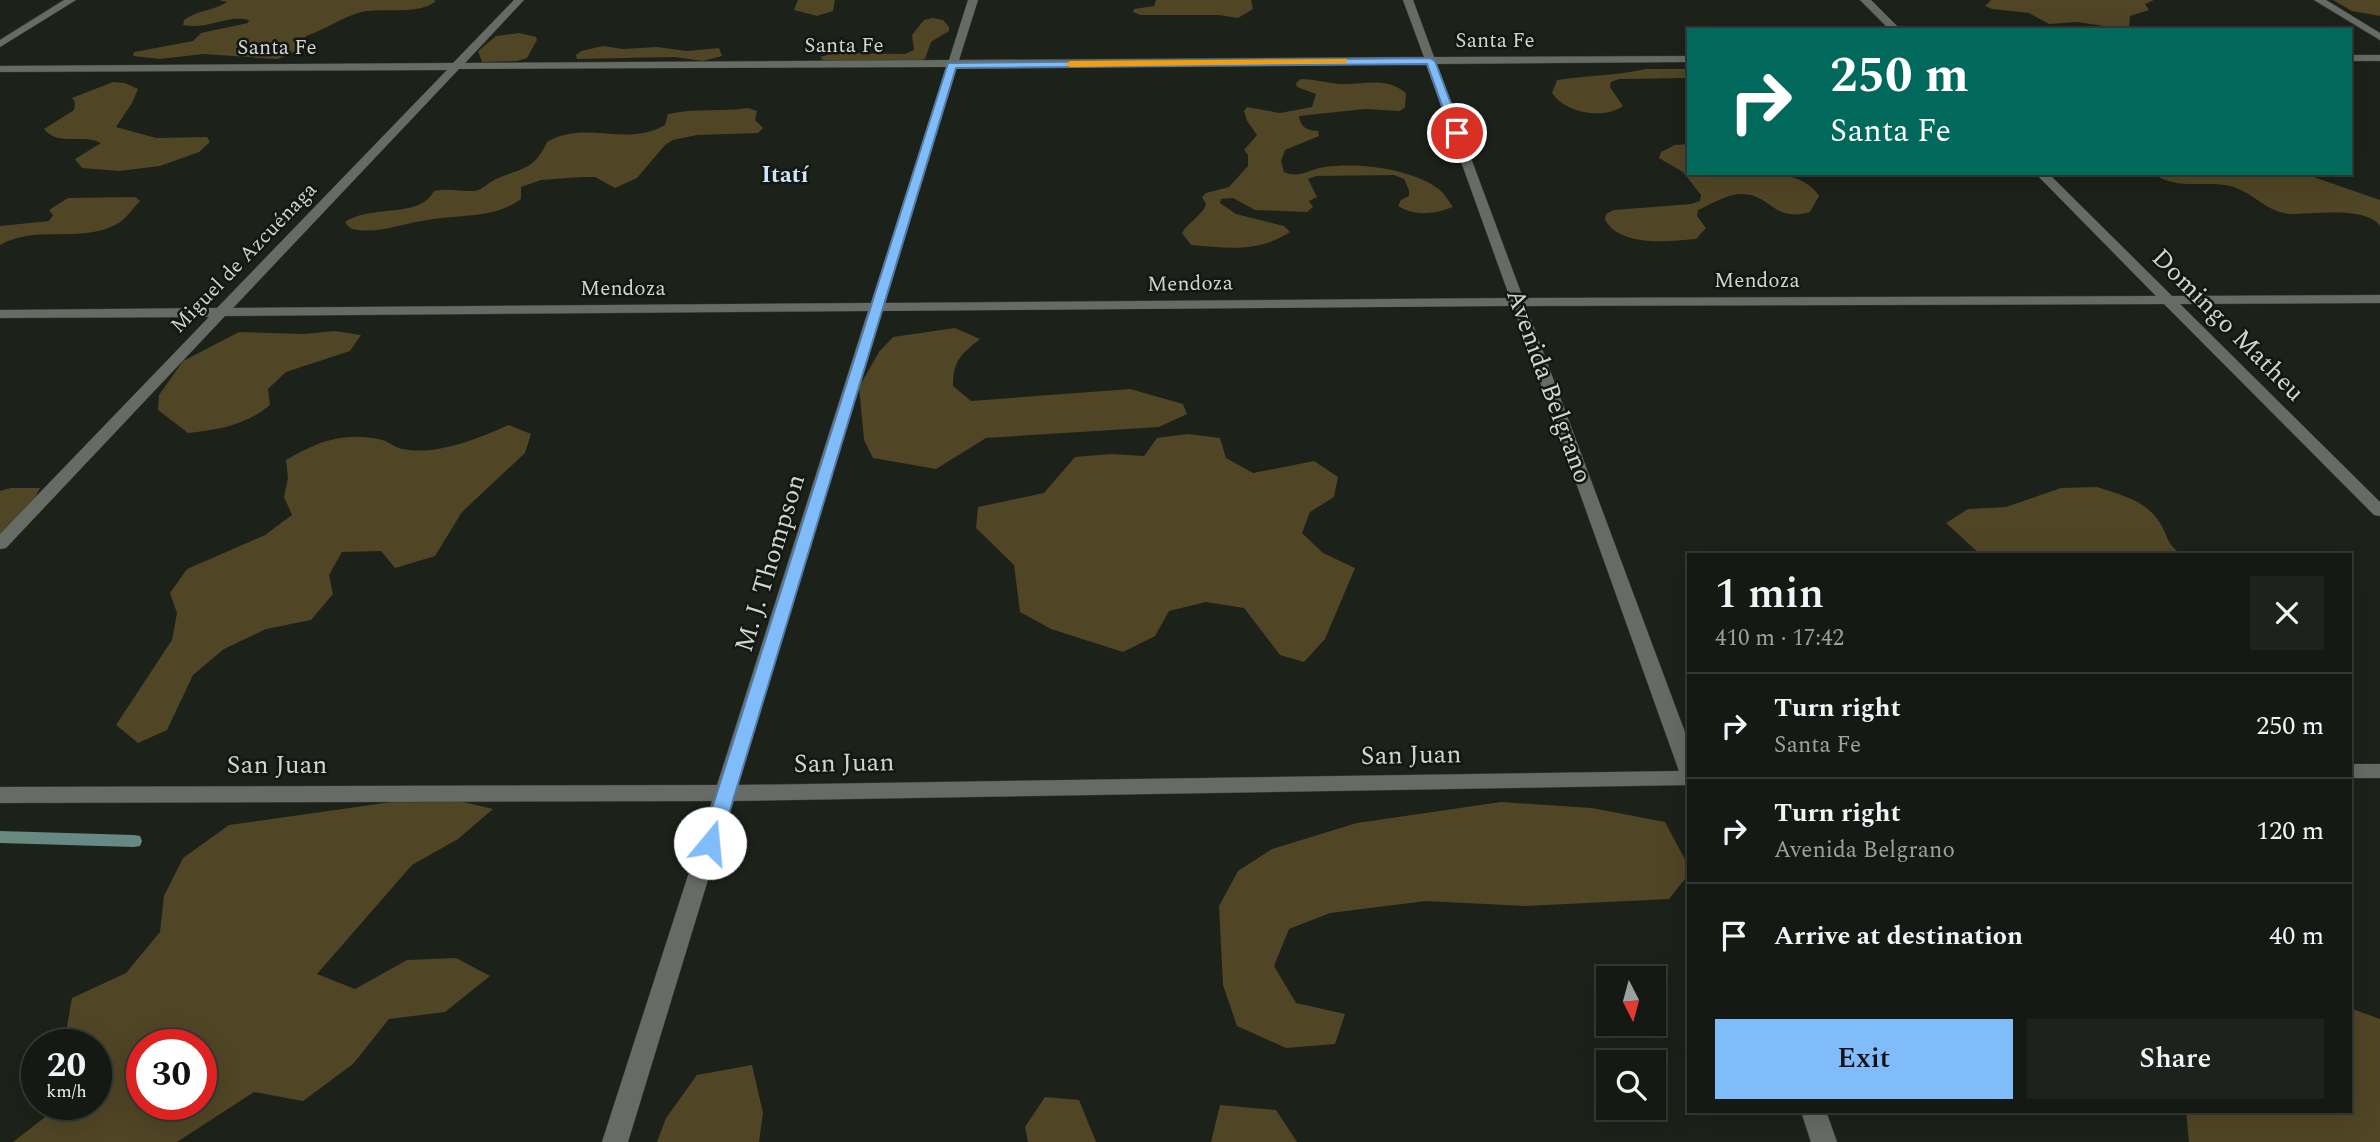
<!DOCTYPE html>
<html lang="en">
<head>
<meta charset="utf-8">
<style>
	body { margin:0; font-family:Spectral,serif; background:#1e221d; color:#f1f3f6; height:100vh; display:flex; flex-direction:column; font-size:26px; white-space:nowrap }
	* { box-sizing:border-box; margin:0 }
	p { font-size:23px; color:#9da0a0 }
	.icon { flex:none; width:38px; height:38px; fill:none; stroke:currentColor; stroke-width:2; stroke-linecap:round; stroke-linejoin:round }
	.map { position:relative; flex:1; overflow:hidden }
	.sheet { position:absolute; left:1687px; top:553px; width:665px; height:560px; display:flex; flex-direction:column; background:#151914; border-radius:0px; box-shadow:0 7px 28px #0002,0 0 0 2px #343834 }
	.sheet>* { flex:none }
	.guide { position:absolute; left:1687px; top:28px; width:665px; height:147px; border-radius:0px; box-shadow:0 7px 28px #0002,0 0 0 2px #343834; background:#00695c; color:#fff; overflow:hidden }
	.needle { width:46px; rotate:174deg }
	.buttons { position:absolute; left:1596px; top:966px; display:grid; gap:14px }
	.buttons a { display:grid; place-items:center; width:70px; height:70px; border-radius:0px; background:#151914; box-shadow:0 7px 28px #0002,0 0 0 2px #343834; font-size:35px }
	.speed { position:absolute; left:21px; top:1029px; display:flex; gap:14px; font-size:35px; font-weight:700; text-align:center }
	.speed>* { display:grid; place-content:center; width:91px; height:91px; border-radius:50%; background:#151914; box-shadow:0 7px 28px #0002,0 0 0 2px #343834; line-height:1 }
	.speed small { font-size:18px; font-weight:400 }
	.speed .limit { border:10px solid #d22; background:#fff; color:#111 }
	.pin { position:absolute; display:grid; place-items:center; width:60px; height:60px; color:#fff; margin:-30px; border:4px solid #fff; border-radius:50%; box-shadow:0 2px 7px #0007 }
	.me { position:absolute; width:77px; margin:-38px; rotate:17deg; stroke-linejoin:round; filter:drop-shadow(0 0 5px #0008) }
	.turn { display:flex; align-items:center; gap:24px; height:147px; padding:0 28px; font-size:32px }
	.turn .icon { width:91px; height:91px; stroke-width:2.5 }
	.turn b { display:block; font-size:49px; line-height:60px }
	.round { display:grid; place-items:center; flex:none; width:74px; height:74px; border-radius:0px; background:#1e221d }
	.summary { display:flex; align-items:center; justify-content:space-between; height:119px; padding:0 28px }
	h1 { font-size:42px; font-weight:600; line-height:52px }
	.cta { display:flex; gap:14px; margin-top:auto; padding:14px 28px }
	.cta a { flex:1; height:80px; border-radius:0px; background:#81bcfa; color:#111; font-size:28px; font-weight:600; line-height:80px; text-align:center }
	.cta a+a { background:#1e221d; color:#f1f3f6 }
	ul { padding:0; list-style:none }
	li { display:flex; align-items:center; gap:21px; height:105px; padding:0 28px; border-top:2px solid #343834 }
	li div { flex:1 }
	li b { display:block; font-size:26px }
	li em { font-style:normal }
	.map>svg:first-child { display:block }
	.forest { fill:#504525; fill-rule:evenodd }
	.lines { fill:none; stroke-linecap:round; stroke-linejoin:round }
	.stream { fill:#688882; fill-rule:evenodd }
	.minor-casing { stroke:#373a36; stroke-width:1 }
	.minor { fill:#666c65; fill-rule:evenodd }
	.route { fill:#81bcfa; stroke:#547aa2; stroke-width:2 }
	.slow { fill:#f59e0b }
	.labels { text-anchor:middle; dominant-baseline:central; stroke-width:5; stroke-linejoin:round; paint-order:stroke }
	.far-street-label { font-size:21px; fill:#d1d4d0; stroke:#131711 }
	.far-neighbourhood-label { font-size:23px; font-weight:bold; fill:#cee4fb; stroke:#131711 }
	.street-label { font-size:26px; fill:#d1d4d0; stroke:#131711 }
</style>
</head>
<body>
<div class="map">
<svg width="2380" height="1142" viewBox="0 0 2380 1142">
	<rect width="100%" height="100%" fill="#1c211a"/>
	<g class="forest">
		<path d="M 219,0 L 434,0 L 436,1 C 420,15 386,8 367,11 C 349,13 325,30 306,36 L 301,47 L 289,55 L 277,59 L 203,54 L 160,59 L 133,56 L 134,52 L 193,41 L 201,33 L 248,23 L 249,20 C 227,14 208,30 183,25 L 184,20 C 197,10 213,11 227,2 Z"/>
		<path d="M 798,0 L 835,0 L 833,11 L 817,16 L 794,10 Z"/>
		<path d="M 1156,0 L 1251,0 L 1253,9 L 1238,18 L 1219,15 L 1140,15 L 1133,12 L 1134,9 L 1154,6 Z"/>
		<path d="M 1991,0 L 2154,0 L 2145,4 L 2149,10 L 2130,16 L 2129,26 L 2111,27 L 2077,22 L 2049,24 L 2029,13 L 1992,9 L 1985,6 Z"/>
		<path d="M 2333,0 L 2380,0 L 2380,16 L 2352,11 Z"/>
		<path d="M 933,18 L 943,20 L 949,27 L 949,31 L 931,42 L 925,59 L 914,62 L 824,61 L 820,57 L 835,53 L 905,54 L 914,50 L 912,35 L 924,20 Z"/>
		<path d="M 519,33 L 536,37 L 537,40 L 527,58 L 517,61 L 482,62 L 478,51 L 496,36 Z"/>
		<path d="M 603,46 L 623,49 L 657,47 L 687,51 L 719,48 L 722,56 L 703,61 L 674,57 L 577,59 L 576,55 L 581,51 Z"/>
		<path d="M 1646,69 L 1689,69 L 1689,78 L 1619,79 L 1611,82 L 1610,87 L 1623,106 C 1604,120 1565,113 1552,93 L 1557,80 C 1588,75 1615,76 1646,69 Z"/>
		<path d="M 1301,79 C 1314,79 1327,83 1340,84 C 1364,85 1385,76 1406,93 L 1405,107 L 1400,111 L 1365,109 L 1299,116 C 1300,127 1308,131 1318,131 L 1319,136 L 1285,150 L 1281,161 L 1284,172 C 1300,179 1309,169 1325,167 C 1358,162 1414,169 1440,190 C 1445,194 1449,202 1453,207 C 1435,214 1416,217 1398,206 L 1401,200 L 1409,196 L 1409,190 L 1404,179 L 1394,175 L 1316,176 L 1308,179 L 1317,197 L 1309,201 L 1313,207 L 1307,212 L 1255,210 L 1233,198 L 1221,199 L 1220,203 L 1236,214 L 1284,226 L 1290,232 C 1258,253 1228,248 1191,245 L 1182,233 C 1188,222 1203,215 1206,204 L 1202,197 L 1206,193 L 1229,187 L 1248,166 L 1248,155 L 1244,150 L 1257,135 L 1247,121 L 1244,111 L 1247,107 L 1280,113 L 1312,107 L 1316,94 L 1297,87 L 1296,83 Z"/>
		<path d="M 113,82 L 125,83 L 138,89 L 132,103 L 116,127 L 156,138 L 207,137 L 210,142 L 199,152 L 160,166 L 119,171 L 82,168 L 75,159 L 101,143 C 83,133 58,147 44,129 L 74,110 L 75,102 L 72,98 Z"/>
		<path d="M 748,108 L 757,111 L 755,120 L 763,128 L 758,133 L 697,135 L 673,140 L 665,145 L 637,178 L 615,188 L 595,177 L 582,177 L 541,180 L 521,187 L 521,199 C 494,219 459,214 427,220 C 405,223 381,233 358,230 C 352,230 348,227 345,222 C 371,204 420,219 434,191 C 449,188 458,191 472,191 C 483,191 487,183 496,179 C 520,168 534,171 547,142 C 585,119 626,148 665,125 L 668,114 C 695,108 721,112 748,108 Z"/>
		<path d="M 1689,144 L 1689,173 C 1724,173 1799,162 1819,196 L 1810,212 C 1772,223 1772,193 1739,194 C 1725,195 1710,205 1698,210 L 1697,216 L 1706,228 L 1696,239 C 1669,241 1622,248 1605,220 L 1606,214 L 1614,210 L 1691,204 L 1700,201 L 1701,195 L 1683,172 L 1659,158 L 1661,152 L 1675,145 Z"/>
		<path d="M 2152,173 L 2302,173 L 2380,200 L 2380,226 C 2367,206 2313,214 2292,214 C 2266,213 2254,192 2230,186 C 2202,180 2178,191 2152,173 Z"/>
		<path d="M 135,197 L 140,201 C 132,209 126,219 117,224 C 81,244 36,224 0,245 L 0,226 L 49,221 L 53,215 L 49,210 L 68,198 Z"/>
		<path d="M 955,328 L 980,339 C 961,354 953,361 953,386 L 971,401 L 1130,389 L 1183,404 L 1187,414 L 1159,427 L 986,438 L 936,469 L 873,458 L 864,440 L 859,387 L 879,352 L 893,337 Z"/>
		<path d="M 335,331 L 361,335 L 350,351 L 286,372 L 268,389 L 270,405 C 246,425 218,430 188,433 L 158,410 L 159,395 L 183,361 L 239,332 L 303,334 Z"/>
		<path d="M 509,425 L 531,434 L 525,453 L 462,512 L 435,556 L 395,568 L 381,551 L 342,552 L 329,575 L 333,594 L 311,620 L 266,629 L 224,649 L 193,675 L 167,730 L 138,743 L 116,725 L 172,640 L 177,613 L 170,593 L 187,569 L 265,535 L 292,515 L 284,497 L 288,478 L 286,460 C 317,442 341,432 378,439 C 387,440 395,448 403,449 C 438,456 478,438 509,425 Z"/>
		<path d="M 1187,434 L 1220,438 L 1226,458 L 1253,473 L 1314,461 L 1338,477 L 1334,497 L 1310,512 L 1302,533 L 1323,553 L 1355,568 L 1325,639 L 1304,662 L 1280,655 L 1244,608 L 1206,602 L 1169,611 L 1155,636 L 1123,652 L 1051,629 L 1020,612 L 1014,565 L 976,528 L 978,507 L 1044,493 L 1075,457 L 1111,454 L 1144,456 L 1157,438 Z"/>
		<path d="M 2097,487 C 2121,495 2146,500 2160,523 C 2170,539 2164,541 2182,555 L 1981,555 L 1946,523 L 1968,509 L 2006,507 L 2061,488 Z"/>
		<path d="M 11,488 L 40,488 L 29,509 L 0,535 L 0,491 Z"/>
		<path d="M 413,799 L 455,800 L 493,809 L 458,839 L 412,865 L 317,974 L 355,989 L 407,960 L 456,958 L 490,976 L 445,1012 L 389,1019 L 353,1064 L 303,1101 L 254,1092 L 177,1142 L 13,1142 L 49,1114 L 57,1104 L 96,1104 L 96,1045 L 70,1045 L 65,1038 L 72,998 L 126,973 L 160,932 L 164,896 L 183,858 L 229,825 ZM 142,1045 L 201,1045 L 201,1104 L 142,1104 Z"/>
		<path d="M 1501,802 L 1592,808 L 1665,822 L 1689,867 L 1689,874 L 1669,899 L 1526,906 L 1426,901 L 1330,913 L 1289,929 L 1274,966 L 1296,1003 L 1345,1014 L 1335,1044 L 1286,1048 L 1237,1026 L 1223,985 L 1219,906 L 1238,871 L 1272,849 L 1357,823 Z"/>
		<path d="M 2350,1008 L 2380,1019 L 2380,1142 L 2189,1142 L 2186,1111 L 2350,1111 Z"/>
		<path d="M 752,1065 L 763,1113 L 759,1142 L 657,1142 L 666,1118 L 697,1075 Z"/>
		<path d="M 1045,1097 L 1079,1100 L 1096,1142 L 1028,1142 L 1025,1127 Z"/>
		<path d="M 1220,1105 L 1276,1110 L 1297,1142 L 1211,1142 Z"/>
	</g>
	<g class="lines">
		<path class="stream" d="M 0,831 L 134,835 L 140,836 L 142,841 L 140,846 L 134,847 L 0,843 Z"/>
		<g class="minor-casing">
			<g id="minor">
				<path d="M 64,0 L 76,0 L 0,47 L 0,40 Z"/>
				<path d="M 514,0 L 524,0 L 465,63 L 949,60 L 968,0 L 978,0 L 959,60 L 1424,57 L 1403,0 L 1413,0 L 1434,57 L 1689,56 L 1689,62 L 1436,64 L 1523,298 L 2156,296 L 2035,173 L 2048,173 L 2172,296 L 2380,295 L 2380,303 L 2180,304 L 2380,502 L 2380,516 L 2374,515 L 2164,304 L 1526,306 L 1689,743 L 1689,785 L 732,801 L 628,1142 L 602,1142 L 712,801 L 0,803 L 0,787 L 717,785 L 868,311 L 225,316 L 6,548 L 0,549 L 0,534 L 209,317 L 0,318 L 0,310 L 217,308 L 447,70 L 0,72 L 0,66 L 453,63 ZM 1426,64 L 1510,298 L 885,303 L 957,66 ZM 947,67 L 871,303 L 233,308 L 459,69 ZM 1513,306 L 1679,771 L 737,785 L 882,311 Z"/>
				<path d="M 1860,0 L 1871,0 L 1901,30 L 1890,30 Z"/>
				<path d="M 2314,0 L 2326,0 L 2380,33 L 2380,40 Z"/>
				<rect x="2350" y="55" width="30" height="6"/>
				<rect x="2350" y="764" width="30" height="14"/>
				<path d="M 1801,1111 L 1826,1111 L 1837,1142 L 1811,1142 Z"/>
			</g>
		</g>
		<use href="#minor" class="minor"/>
	</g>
	<path class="route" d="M 1430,58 L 1435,61 L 1462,133 L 1461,135 L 1452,133 L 1427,64 L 956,68 L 720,843 L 717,848 L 710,850 L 704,848 L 701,843 L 948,63 Z"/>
	<path class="slow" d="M 1344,59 L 1347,59 L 1347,63 L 1070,67 L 1065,64 L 1070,61 Z"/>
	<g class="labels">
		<g class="far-street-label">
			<text x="1495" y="41">Santa Fe</text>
			<text x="844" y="46">Santa Fe</text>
			<text x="277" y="48">Santa Fe</text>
			<text transform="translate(244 258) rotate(-46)">Miguel de Azcuénaga</text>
			<text x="1757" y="281">Mendoza</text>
			<text transform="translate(1190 284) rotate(-1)">Mendoza</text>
			<text x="623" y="289">Mendoza</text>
		</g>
		<g class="far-neighbourhood-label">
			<text x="785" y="175">Itatí</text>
		</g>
		<g class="street-label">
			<text transform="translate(2228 325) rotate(45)">Domingo Matheu</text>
			<text transform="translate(1549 386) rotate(70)">Avenida Belgrano</text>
			<text transform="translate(770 563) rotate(-73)">M. J. Thompson</text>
			<text transform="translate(1411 755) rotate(-1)">San Juan</text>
			<text transform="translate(844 763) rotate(-1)">San Juan</text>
			<text x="277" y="765">San Juan</text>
		</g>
	</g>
</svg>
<div class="buttons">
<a><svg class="needle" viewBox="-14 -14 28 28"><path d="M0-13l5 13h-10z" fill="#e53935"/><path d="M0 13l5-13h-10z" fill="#9da0a0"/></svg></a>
<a><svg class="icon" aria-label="search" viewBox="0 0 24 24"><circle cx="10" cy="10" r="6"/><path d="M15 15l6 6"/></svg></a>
</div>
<div class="speed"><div>20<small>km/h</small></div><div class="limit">30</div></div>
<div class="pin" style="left:1457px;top:133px;background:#d93025"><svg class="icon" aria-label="arrive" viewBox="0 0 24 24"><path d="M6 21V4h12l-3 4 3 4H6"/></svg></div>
<svg class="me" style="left:710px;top:843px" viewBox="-20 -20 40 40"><circle r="19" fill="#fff"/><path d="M0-13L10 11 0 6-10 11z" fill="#81bcfa"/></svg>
<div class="guide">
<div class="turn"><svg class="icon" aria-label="right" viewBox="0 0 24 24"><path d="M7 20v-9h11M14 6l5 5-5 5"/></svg><div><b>250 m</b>Santa Fe</div></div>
</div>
<section class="sheet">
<div class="summary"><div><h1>1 min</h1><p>410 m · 17:42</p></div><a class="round"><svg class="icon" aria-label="close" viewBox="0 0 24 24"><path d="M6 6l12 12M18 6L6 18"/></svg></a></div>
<ul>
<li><svg class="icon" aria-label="right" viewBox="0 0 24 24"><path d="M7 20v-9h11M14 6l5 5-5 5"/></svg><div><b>Turn right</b><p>Santa Fe</p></div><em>250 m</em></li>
<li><svg class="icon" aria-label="right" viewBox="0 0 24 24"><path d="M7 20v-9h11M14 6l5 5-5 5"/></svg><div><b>Turn right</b><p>Avenida Belgrano</p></div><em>120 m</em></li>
<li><svg class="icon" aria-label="arrive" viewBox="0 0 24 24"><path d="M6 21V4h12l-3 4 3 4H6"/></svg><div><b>Arrive at destination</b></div><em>40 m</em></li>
</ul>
<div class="cta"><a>Exit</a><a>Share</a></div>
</section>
</div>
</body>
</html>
